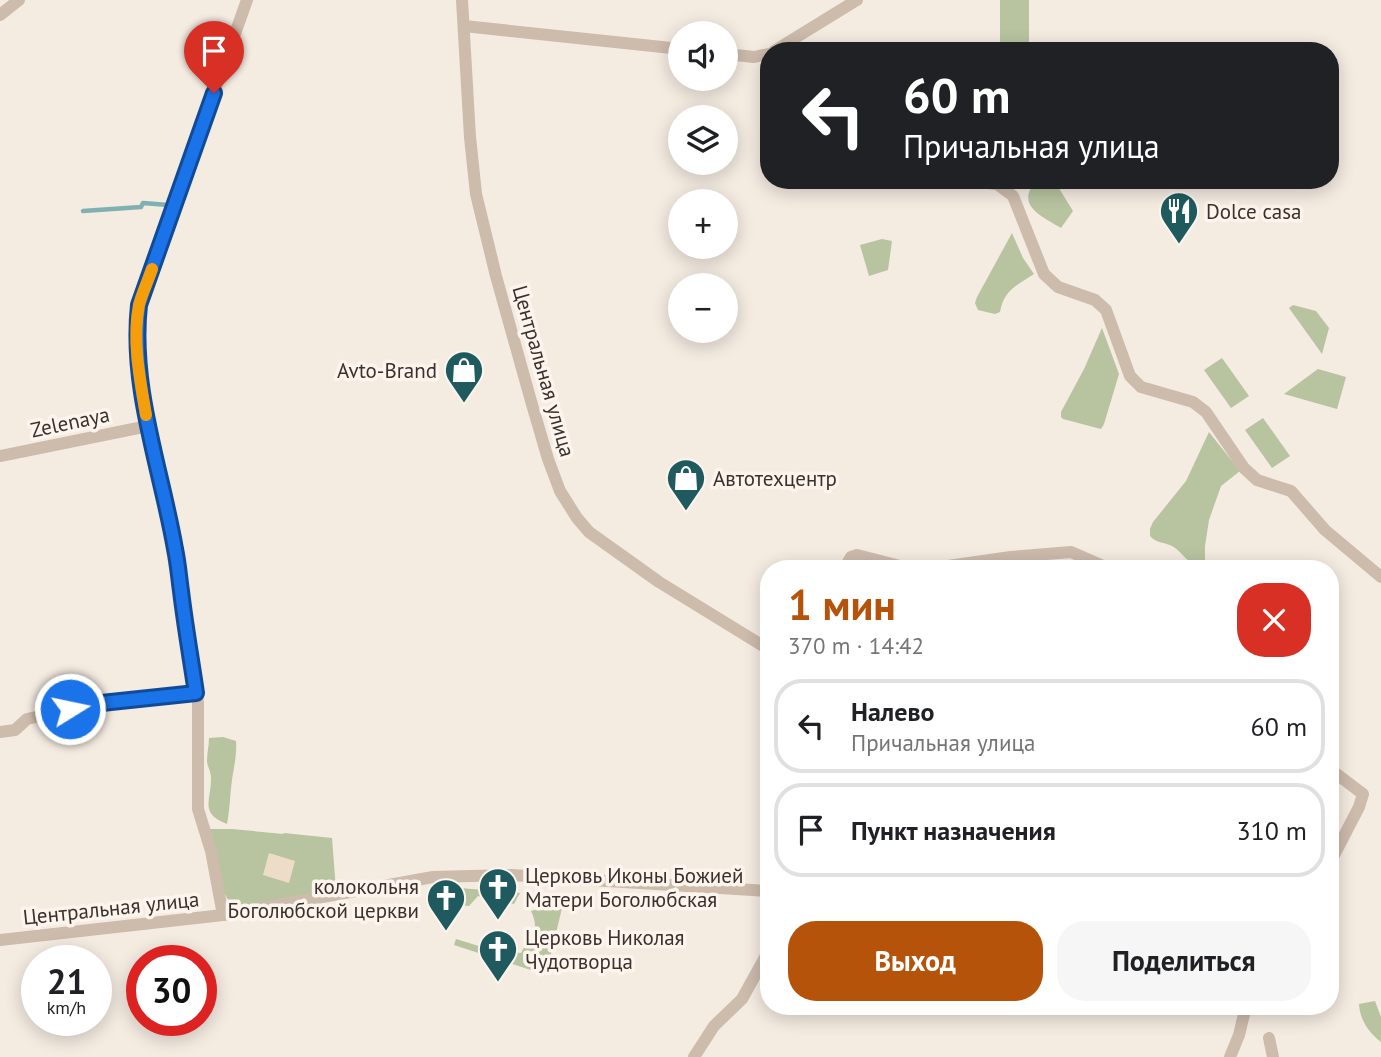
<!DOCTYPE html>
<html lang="ru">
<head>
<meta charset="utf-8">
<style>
	body { margin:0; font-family:"PT Sans",sans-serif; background:#f6f6f6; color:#202124; height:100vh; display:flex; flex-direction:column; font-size:26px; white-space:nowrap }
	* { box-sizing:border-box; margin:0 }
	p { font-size:23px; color:#757577 }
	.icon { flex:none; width:38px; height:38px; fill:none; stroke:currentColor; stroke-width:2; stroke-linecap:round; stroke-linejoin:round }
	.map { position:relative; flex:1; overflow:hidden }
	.drawer { position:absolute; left:760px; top:560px; width:579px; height:455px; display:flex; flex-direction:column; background:#fff; border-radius:28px; box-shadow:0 4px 18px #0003 }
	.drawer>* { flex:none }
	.hud { position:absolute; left:760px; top:42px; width:579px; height:147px; border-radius:28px; box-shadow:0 4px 18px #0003; background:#202124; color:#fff; overflow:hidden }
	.buttons { position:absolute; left:668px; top:21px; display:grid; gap:14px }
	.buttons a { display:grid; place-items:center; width:70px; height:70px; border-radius:50%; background:#fff; box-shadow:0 4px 18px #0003; font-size:35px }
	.speed { position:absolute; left:21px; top:945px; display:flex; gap:14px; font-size:35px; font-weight:700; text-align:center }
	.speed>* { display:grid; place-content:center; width:91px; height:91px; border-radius:50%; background:#fff; box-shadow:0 4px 18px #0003; line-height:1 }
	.speed small { font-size:18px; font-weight:400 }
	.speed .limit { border:10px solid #d22; background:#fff; color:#111 }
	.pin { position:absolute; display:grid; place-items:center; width:60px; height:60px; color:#fff; margin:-72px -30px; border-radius:50% 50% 50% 0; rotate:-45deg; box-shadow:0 0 7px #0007 }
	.pin .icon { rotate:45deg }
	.me { position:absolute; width:77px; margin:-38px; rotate:80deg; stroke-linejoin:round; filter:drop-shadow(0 0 5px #0008) }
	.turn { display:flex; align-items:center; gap:24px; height:147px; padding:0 28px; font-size:32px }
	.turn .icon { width:91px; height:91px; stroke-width:2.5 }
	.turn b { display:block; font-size:49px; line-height:60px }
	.round { display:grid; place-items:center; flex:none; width:74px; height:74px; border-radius:28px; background:#f6f6f6 }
	.overview { display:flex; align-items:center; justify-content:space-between; height:119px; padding:0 28px }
	h1 { font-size:42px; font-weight:700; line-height:52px; color:#b45309 }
	.button { display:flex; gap:14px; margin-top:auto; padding:14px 28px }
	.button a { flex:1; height:80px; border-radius:28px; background:#b45309; color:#fff; font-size:28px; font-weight:700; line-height:80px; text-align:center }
	.button a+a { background:#f6f6f6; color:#202124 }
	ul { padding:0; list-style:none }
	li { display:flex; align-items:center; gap:21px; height:94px; margin:0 14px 10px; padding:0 14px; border:4px solid #e0e0e0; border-radius:28px }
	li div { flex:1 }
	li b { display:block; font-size:26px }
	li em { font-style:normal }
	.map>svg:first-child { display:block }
	.green { fill:#b8c4a0 }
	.plaza { fill:#ecdcc8 }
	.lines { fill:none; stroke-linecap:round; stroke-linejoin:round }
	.stream { stroke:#7fb0b2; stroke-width:4.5 }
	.minor { stroke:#cdbbac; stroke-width:12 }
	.route-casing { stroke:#114b97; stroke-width:18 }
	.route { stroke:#1a73e8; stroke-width:12 }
	.slow { stroke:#f59e0b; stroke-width:12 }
	.labels { text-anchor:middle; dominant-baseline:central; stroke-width:7; stroke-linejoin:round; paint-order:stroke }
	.poi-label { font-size:21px; fill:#3b302b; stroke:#fbf5ee; text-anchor:start }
	.street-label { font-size:21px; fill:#3b302b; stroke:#fbf5ee }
</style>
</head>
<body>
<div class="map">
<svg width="1381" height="1057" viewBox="0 0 1381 1057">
	<rect width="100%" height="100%" fill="#f4ebe1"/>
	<g class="green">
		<path d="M 1000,0 L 1029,0 L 1029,49 L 1000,48 Z"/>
		<path d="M 1037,180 L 1057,180 L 1060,190 L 1073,211 L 1061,228 C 1041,216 1014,205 1037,180 Z"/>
		<path d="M 1012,233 L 1023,258 L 1034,274 C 1016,286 1004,290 1000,312 L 995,314 L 978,310 L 975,303 L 977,297 Z"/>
		<path d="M 882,239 L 892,241 L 888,270 L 869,276 L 860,245 Z"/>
		<path d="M 1293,305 L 1316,311 L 1329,328 L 1322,354 L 1289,308 Z"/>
		<path d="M 1102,328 L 1119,374 L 1104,424 L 1101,429 L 1063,419 L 1061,417 L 1061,412 L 1084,369 Z"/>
		<path d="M 1222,358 L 1249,396 L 1231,408 L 1204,370 Z"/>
		<path d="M 1318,369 L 1346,377 L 1337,409 L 1284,394 Z"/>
		<path d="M 1263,418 L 1290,456 L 1272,468 L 1245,430 Z"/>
		<path d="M 1209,432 L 1240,471 L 1221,486 L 1209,520 L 1205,546 L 1205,562 L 1202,566 C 1187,565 1183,552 1172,546 C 1164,542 1156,543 1150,536 L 1150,529 L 1153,522 L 1186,481 Z"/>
		<path d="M 223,737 L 236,741 C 237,755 234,766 232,780 C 230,794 230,809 227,824 C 198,813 212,799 211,777 C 211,771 207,766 207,761 C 207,753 209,745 209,738 Z"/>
		<path d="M 208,829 L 232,829 L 283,834 L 284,833 L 332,838 L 336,890 L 234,907 C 219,894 213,849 208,829 Z"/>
		<path d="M 437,886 L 520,893 L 514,904 L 478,896 L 469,906 L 434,902 Z"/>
		<path d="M 550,906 L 562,908 L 546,975 L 454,945 L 456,939 L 495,951 L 521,953 C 530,936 541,932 531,911 Z"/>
		<path d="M 1375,1001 L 1381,1017 L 1381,1042 C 1368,1032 1360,1020 1359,1004 Z"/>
	</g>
	<path class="plaza" d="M 269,853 L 295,861 L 289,883 L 263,875 Z"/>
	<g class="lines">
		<path class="stream" d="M 83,211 L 141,207 L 143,203 L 168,205"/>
		<g class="minor">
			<path d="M 462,0 L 470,137 L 476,194 L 496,276 L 531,401 L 548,459 L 560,491 L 577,518 L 589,532 L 659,582 L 768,649"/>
			<path d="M 0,15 L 19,0"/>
			<path d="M 464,26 L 681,49"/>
			<path d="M 774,51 L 857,0"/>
			<path d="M 726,54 L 754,57 L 768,54"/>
			<path d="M 961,180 L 997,184 L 1013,196 L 1044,274 L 1058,287 L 1095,300 L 1106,310 L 1130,376 L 1141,387 L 1193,402 L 1206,412 L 1244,468 L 1257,480 L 1291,491 L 1325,530 L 1381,577"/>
			<path d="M 0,456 L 148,426"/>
			<path d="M 844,569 L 851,557 L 857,555 L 912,569"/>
			<path d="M 927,569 L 1011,557 L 1071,552 L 1110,569"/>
			<path d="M 0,732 L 15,730 L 27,719 L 92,704 L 196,693"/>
			<path d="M 1330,769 L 1363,794 L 1359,807 L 1330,863"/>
			<path d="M 223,915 L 211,851 L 198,809 L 198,703 L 176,550 L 148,426 L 141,391 L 137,358 L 137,325 L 139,305 L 158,250 L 247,0"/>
			<path d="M 0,940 L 223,915 L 433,877 L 511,875 L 768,891"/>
			<path d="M 1269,1038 L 1273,1057"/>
			<path d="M 694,1057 L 714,1026 L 742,999 L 768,952"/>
			<path d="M 1230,1057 L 1239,1035 L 1246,1006"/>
		</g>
	</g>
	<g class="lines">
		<g class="route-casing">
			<path id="route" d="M 70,709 L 92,704 L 196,693 C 191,659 185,625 181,591 C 179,577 178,563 175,549 C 161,468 130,388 139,305 L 214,93"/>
		</g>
		<use href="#route" class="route"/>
		<path class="slow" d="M 146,415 C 140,380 132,341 139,305 C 142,293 148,281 152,269"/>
	</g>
	<defs>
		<g id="restaurant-pin" transform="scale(2.0125)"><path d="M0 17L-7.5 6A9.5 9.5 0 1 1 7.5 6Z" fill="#1f5a5e" stroke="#fbf5ee"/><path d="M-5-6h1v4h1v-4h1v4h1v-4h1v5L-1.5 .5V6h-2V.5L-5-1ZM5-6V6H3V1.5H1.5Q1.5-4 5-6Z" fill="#fff"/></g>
		<g id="shop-pin" transform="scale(2.0125)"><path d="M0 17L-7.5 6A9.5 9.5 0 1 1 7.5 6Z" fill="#1f5a5e" stroke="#fbf5ee"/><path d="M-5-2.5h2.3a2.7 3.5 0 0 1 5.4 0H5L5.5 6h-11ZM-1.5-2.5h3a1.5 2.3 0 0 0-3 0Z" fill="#fff"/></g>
		<g id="church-pin" transform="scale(2.0125)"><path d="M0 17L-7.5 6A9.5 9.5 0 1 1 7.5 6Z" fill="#1f5a5e" stroke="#fbf5ee"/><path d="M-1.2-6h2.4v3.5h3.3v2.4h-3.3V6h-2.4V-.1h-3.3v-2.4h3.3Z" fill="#fff"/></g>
	</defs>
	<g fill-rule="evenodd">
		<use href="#restaurant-pin" x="1179" y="211"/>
		<use href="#shop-pin" x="464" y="370"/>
		<use href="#shop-pin" x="686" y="478"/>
		<use href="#church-pin" x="498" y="887"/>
		<use href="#church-pin" x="446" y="898"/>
		<use href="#church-pin" x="498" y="949"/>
	</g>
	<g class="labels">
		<g class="poi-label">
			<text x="1206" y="211">Dolce casa</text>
			<text x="437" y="370" text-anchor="end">Avto-Brand</text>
			<text x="713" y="478">Автотехцентр</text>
			<text x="525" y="875">Церковь Иконы Божией<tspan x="525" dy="24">Матери Боголюбская</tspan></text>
			<text x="419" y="886" text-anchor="end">колокольня<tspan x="419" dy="24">Боголюбской церкви</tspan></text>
			<text x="525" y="937">Церковь Николая<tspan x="525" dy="24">Чудотворца</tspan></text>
		</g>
		<g class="street-label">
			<text transform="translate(544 371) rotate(74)">Центральная улица</text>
			<text transform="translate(70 422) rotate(-12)">Zelenaya</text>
			<text transform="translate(111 908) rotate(-6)">Центральная улица</text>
		</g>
	</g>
</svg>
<div class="buttons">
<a><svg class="icon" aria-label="sound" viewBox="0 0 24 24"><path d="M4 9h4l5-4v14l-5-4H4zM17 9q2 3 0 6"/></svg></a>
<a><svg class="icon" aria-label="layers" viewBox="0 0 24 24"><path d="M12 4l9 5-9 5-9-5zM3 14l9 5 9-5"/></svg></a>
<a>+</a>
<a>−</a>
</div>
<div class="speed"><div>21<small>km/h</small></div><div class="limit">30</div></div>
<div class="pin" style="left:214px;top:93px;background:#d93025"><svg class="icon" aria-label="arrive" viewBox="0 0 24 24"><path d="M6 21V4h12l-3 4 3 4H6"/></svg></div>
<svg class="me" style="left:70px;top:709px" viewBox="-20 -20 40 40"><circle r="17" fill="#1a73e8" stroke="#fff" stroke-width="3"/><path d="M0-11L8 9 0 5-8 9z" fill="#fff"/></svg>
<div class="hud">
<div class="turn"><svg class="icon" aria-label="left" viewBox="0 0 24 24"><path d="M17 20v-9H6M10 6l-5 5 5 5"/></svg><div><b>60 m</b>Причальная улица</div></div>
</div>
<section class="drawer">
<div class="overview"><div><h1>1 мин</h1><p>370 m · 14:42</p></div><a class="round" style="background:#d93025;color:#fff"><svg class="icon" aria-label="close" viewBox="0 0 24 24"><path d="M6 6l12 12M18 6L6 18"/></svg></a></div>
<ul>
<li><svg class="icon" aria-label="left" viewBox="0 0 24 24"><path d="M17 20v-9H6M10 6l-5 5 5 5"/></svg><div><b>Налево</b><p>Причальная улица</p></div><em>60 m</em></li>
<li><svg class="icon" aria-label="arrive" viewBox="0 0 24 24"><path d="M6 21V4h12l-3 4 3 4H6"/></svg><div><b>Пункт назначения</b></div><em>310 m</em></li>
</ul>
<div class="button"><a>Выход</a><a>Поделиться</a></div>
</section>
</div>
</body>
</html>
